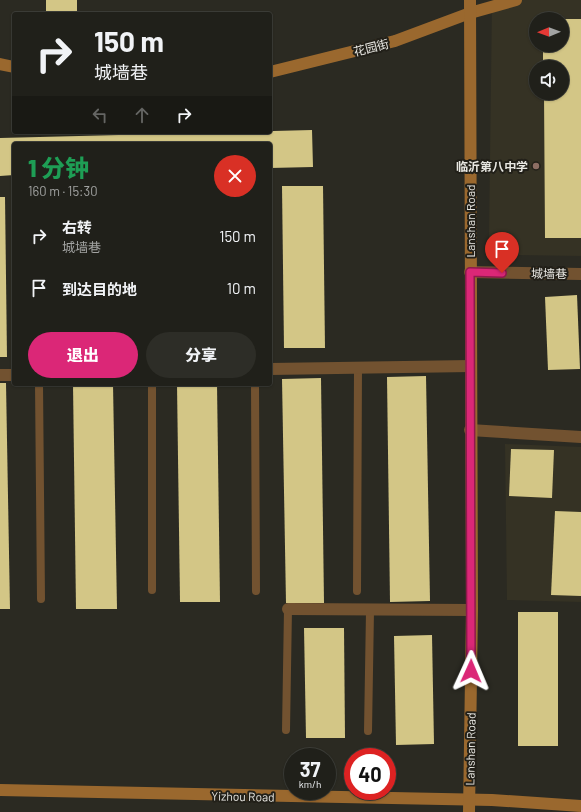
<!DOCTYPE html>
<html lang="zh">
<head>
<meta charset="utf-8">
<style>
	body { margin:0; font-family:Barlow,"Noto Sans SC",sans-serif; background:#2d2d27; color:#f1f3f6; height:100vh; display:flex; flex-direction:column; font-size:15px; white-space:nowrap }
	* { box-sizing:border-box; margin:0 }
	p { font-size:13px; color:#a2a3a2 }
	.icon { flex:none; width:22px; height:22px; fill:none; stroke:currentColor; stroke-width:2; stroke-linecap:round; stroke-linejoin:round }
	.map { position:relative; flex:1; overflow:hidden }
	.drawer { position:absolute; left:12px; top:142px; width:260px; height:244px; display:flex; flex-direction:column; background:#20201a; border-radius:4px; box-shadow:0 1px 3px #0004,0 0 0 1px #3d3e39 }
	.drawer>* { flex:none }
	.hud { position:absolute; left:12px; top:12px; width:260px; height:122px; border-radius:4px; box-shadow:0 1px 3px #0004,0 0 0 1px #3d3e39; background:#20201a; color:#f1f3f6; overflow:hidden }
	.needle { width:26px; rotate:269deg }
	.buttons { position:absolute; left:529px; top:12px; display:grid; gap:8px }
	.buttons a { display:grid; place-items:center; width:40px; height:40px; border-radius:50%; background:#20201a; box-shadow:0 1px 3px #0004,0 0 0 1px #3d3e39; font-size:20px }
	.speed { position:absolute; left:284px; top:748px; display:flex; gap:8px; font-size:20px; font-weight:700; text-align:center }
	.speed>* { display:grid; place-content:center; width:52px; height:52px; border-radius:50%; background:#20201a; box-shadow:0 1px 3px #0004,0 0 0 1px #3d3e39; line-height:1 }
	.speed small { font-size:10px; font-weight:400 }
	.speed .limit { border:6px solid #d22; background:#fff; color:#111 }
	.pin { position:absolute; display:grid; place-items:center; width:34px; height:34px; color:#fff; margin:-41px -17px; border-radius:50% 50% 50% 0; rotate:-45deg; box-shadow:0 0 4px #0007 }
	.pin .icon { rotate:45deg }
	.me { position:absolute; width:44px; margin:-22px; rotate:1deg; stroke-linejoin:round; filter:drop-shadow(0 0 3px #0008) }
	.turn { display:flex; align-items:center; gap:14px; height:84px; padding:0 16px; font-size:18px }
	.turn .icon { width:52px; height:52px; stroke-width:2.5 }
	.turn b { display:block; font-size:28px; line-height:34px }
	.lanes { display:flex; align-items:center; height:38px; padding:0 16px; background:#0003; justify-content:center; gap:20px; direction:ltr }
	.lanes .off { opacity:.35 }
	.round { display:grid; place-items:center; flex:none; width:42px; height:42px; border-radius:21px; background:#2d2d27 }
	.overview { display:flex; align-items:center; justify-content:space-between; height:68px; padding:0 16px }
	h1 { font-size:24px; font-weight:800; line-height:30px; color:#1e9e55 }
	.action { display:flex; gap:8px; margin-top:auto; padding:8px 16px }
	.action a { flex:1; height:46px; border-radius:24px; background:#db2777; color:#fff; font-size:16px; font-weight:800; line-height:46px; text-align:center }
	.action a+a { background:#2d2d27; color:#f1f3f6 }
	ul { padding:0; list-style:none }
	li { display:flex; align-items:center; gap:12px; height:52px; padding:0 16px }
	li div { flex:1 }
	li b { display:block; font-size:15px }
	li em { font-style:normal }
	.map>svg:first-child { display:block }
	.built { fill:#353224; fill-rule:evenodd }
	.building { fill:#d3c686 }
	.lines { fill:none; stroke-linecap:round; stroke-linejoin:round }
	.lane { stroke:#725230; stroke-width:8 }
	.street { stroke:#725230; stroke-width:12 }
	.secondary { stroke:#9a682e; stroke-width:12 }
	.route-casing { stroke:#8e194d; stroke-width:10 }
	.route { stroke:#db2777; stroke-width:7 }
	.education-dot { fill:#8d6e63; stroke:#222019; stroke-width:1.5 }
	.labels { text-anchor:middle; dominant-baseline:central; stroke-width:4; stroke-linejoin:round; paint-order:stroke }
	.street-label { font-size:12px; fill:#e8e7e2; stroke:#222019 }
	.poi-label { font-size:12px; font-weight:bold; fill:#e8e7e2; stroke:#222019; text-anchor:end }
</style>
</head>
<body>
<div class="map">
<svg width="581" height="812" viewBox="0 0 581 812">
	<rect width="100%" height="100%" fill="#2b2a22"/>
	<g class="built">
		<path d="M 492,0 L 581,0 L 581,256 L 516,255 L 489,239 ZM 536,19 L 562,19 L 562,45 L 536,45 ZM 536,67 L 562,67 L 562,93 L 536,93 Z"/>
		<path d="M 505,444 L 581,447 L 581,602 L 507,600 Z"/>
	</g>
	<g class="building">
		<rect x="46" y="0" width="31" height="14"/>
		<path d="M 562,19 L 581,19 L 581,238 L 545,238 L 544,93 L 562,93 L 562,67 L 543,67 L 543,45 L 562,45 Z"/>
		<path d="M 312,130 L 313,167 L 270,168 L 270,144 L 14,144 L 14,175 L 0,176 L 0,138 Z"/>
		<path d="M 282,186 L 323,186 L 325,348 L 284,348 Z"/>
		<path d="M 0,197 L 5,197 L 7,357 L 0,357 Z"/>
		<path d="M 577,295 L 580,369 L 548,370 L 545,297 Z"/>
		<path d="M 426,376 L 430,601 L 390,602 L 387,377 Z"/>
		<path d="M 321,378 L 324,603 L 286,603 L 282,379 Z"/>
		<path d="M 0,383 L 6,383 L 10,609 L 0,609 Z"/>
		<path d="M 73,384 L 113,384 L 117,609 L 76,609 Z"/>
		<path d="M 177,384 L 217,384 L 220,602 L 180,602 Z"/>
		<path d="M 511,449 L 554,450 L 552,498 L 509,496 Z"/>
		<path d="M 555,511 L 581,512 L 581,596 L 551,595 Z"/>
		<rect x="518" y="612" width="40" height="134"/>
		<path d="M 304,628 L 344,628 L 345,738 L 306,738 Z"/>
		<path d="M 432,635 L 434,744 L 396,745 L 394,636 Z"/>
	</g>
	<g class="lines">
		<g class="lane">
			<path d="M 39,384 L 41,599"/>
			<path d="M 152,384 L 152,590"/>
			<path d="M 255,384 L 256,591"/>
			<path d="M 357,591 L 358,368"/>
			<path d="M 286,730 L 288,609"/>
			<path d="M 368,731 L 370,611"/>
		</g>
		<g class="street">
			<path d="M 470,272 L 581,274"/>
			<path d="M 270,369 L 471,366"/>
			<path d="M 0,375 L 14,375"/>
			<path d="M 470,430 L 581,437"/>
			<path d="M 288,609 L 472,610"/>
		</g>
		<g class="secondary">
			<path d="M 0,64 L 14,67"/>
			<path d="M 270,72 L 395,41 L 470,13 L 516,0"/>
			<path d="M 0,790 L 492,800 L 581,806"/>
			<path d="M 469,812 L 472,610 L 470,0"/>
		</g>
	</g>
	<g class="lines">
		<g class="route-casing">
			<path id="route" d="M 471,671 L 470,272 L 502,273"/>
		</g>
		<use href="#route" class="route"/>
	</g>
	<circle class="education-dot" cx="536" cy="166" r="4"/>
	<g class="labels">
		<g class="street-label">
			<text transform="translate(371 47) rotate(-14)">花园街</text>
			<text transform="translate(470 221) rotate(-90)">Lanshan Road</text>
			<text transform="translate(549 273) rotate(1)">城墙巷</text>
			<text transform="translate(470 749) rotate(-89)">Lanshan Road</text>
			<text transform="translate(243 796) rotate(1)">Yizhou Road</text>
		</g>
		<g class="poi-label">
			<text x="528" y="166">临沂第八中学</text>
		</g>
	</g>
</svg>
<div class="buttons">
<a><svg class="needle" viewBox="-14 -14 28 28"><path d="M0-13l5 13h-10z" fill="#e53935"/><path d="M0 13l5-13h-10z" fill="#a2a3a2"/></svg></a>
<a><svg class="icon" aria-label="sound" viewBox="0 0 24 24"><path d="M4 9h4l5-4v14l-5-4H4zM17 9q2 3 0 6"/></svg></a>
</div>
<div class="speed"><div>37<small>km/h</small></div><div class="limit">40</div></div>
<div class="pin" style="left:502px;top:273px;background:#d93025"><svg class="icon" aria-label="arrive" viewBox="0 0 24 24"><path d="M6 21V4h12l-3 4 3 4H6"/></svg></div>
<svg class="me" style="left:471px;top:671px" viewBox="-20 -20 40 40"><path d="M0-17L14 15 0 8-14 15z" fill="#db2777" stroke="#fff" stroke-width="4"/></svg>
<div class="hud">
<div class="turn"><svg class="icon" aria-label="right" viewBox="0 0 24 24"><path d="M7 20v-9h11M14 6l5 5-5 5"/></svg><div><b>150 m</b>城墙巷</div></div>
<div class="lanes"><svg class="icon off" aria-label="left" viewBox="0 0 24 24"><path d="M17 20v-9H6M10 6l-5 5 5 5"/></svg><svg class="icon off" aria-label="ahead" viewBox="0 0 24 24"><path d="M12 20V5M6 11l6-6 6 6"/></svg><svg class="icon" aria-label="right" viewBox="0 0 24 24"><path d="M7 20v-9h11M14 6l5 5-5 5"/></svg></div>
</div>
<section class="drawer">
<div class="overview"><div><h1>1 分钟</h1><p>160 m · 15:30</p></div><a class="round" style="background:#d93025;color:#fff"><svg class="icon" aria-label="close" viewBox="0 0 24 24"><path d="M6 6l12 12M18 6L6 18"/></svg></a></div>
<ul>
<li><svg class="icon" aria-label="right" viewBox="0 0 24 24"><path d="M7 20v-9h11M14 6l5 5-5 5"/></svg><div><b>右转</b><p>城墙巷</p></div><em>150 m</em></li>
<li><svg class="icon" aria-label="arrive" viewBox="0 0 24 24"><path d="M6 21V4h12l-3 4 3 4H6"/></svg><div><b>到达目的地</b></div><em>10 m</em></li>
</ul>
<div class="action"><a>退出</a><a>分享</a></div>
</section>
</div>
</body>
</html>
